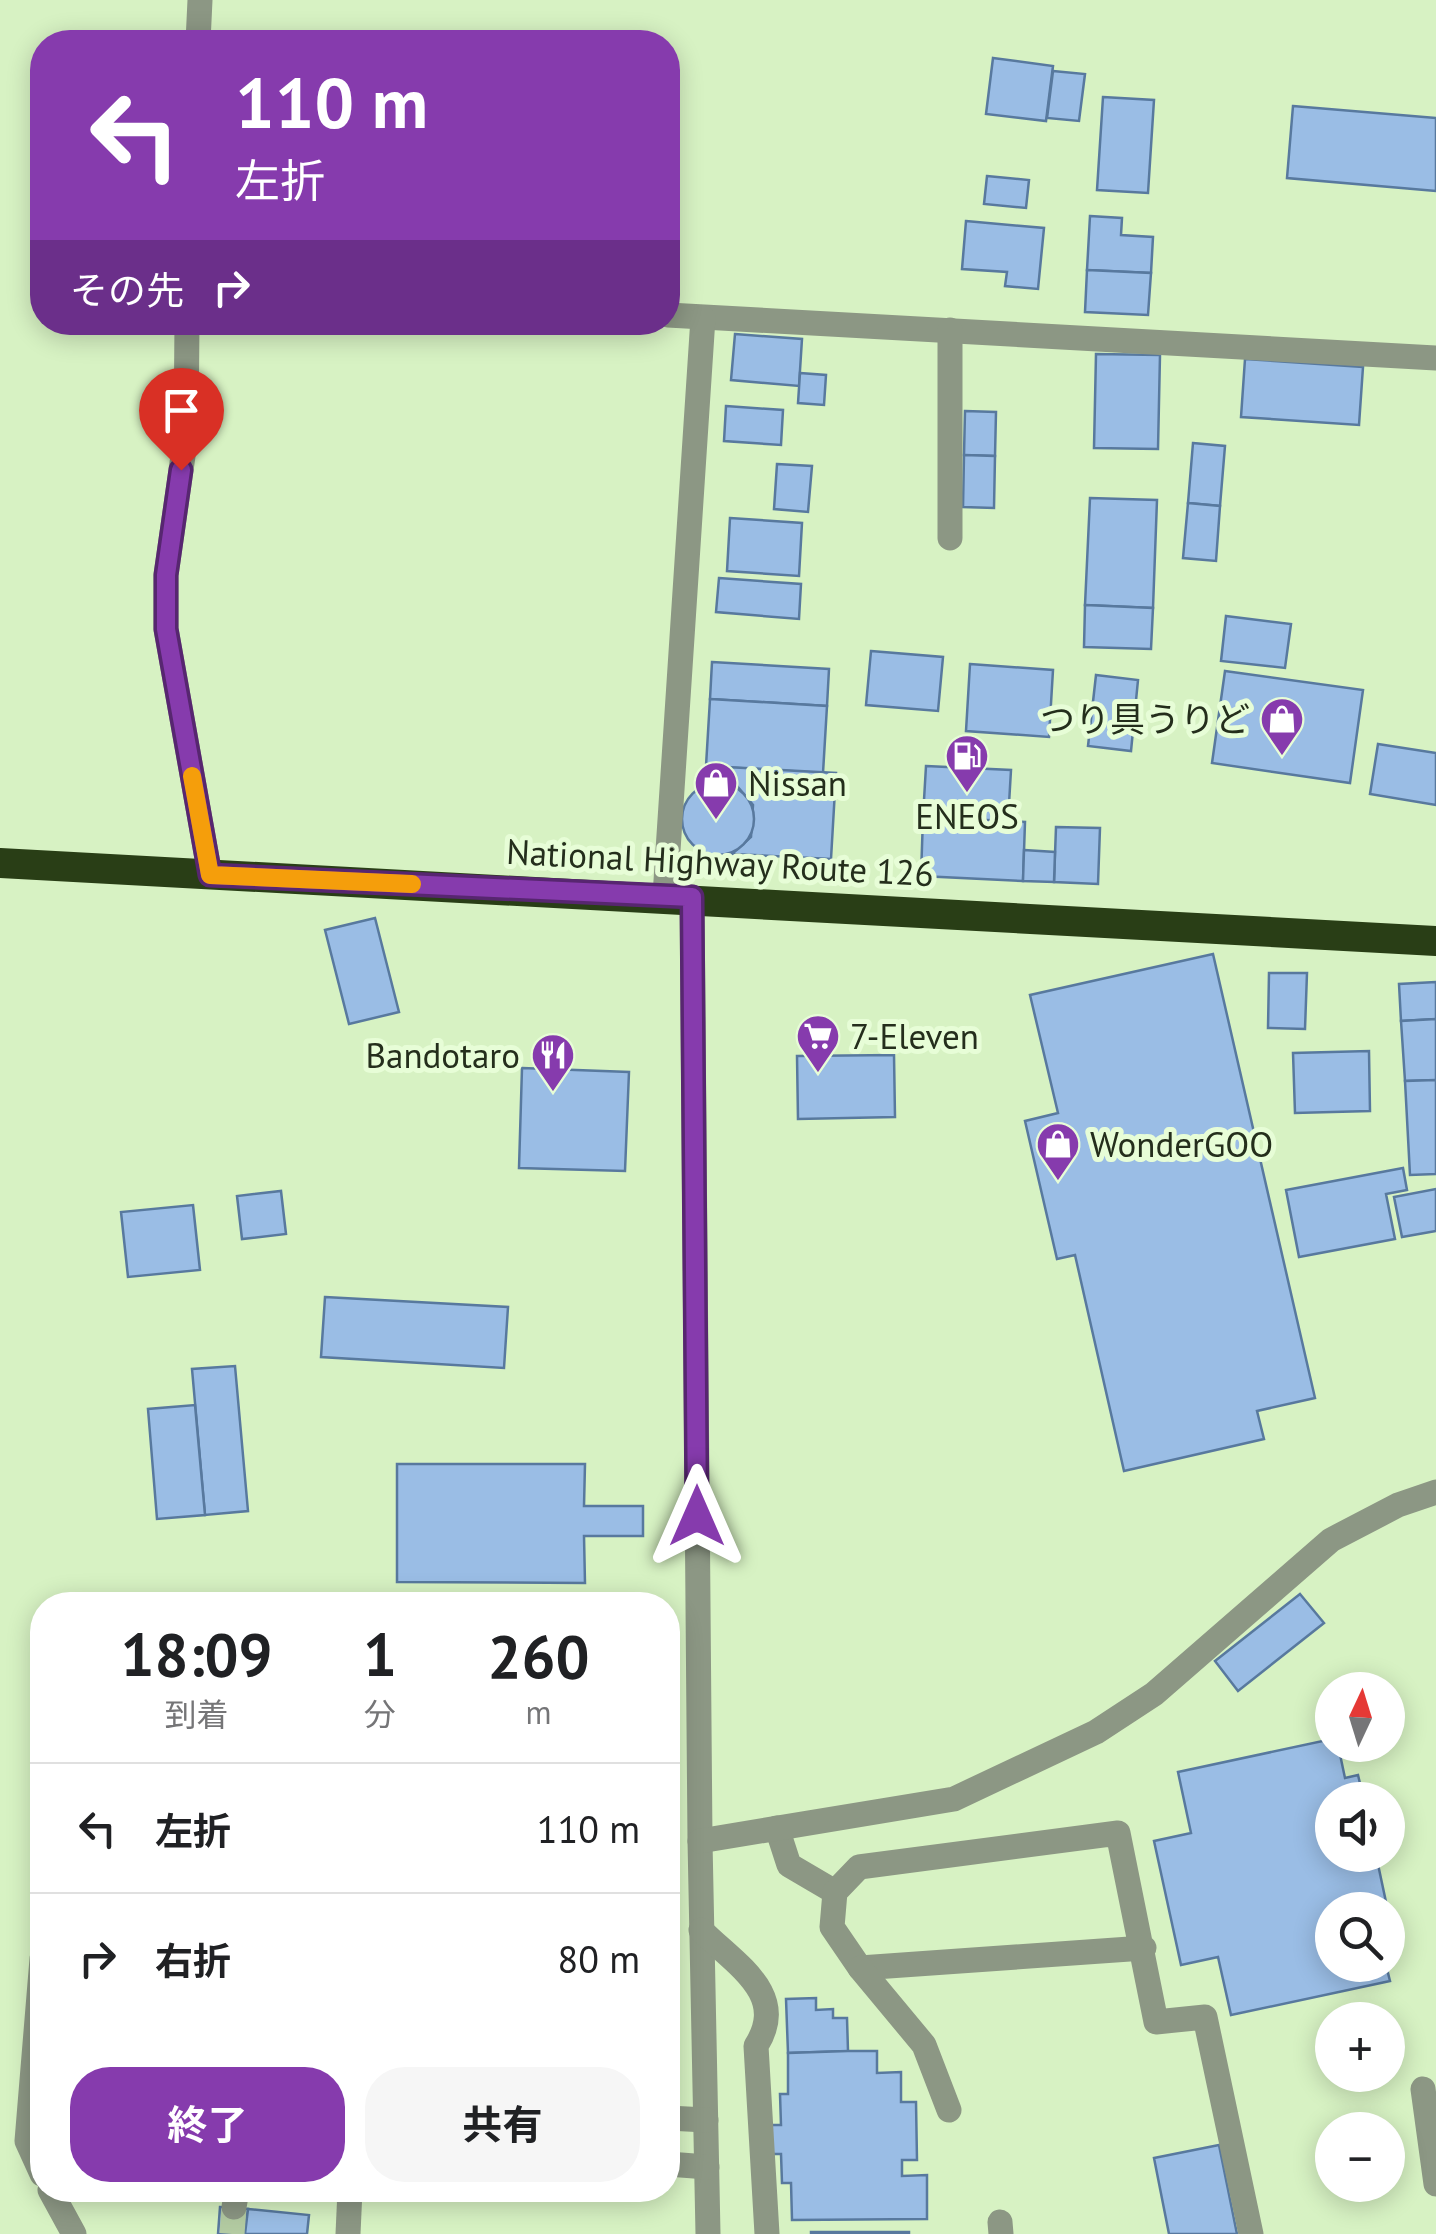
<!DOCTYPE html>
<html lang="ja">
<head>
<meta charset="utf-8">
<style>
	body { margin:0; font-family:"PT Sans","Noto Sans JP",sans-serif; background:#f6f6f6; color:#202124; height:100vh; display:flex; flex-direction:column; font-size:38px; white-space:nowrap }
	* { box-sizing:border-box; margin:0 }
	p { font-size:32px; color:#757577 }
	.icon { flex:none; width:55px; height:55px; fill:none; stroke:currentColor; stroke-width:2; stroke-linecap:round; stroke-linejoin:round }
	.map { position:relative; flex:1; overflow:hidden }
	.panel { position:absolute; left:30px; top:1592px; width:650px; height:610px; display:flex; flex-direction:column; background:#fff; border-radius:40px; box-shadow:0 5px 25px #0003 }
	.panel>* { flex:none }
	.banner { position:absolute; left:30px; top:30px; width:650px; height:305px; border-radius:40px; box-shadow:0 5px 25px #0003; background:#863bad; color:#fff; overflow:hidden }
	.needle { width:65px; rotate:4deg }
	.fabs { position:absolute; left:1315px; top:1672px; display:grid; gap:20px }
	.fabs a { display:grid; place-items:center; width:90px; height:90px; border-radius:50%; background:#fff; box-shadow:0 5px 25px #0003; font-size:50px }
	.pin { position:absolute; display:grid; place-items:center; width:85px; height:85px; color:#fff; margin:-102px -42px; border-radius:50% 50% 50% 0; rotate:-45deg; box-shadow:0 0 10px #0007 }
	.pin .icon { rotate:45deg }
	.me { position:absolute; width:110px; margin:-55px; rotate:0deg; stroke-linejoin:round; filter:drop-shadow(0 0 8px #0008) }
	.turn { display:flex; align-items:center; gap:35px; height:210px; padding:0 40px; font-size:45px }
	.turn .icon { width:130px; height:130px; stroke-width:2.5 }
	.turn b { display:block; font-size:70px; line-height:85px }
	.then { display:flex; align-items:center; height:95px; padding:0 40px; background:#0003; gap:20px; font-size:38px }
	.eta { display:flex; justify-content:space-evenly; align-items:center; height:170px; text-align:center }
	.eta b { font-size:60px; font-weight:700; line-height:70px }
	.cta { display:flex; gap:20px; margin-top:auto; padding:20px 40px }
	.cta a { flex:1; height:115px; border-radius:40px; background:#863bad; color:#fff; font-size:40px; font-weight:700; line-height:115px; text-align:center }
	.cta a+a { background:#f6f6f6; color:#202124 }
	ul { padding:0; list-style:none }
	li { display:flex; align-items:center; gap:30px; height:130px; padding:0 40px; border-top:2px solid #e0e0e0 }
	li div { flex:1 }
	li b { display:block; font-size:38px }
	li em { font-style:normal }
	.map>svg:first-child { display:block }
	.building { fill:#9abde5; stroke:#58799e; stroke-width:2.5 }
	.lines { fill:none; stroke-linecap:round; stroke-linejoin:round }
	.minor-tunnel { stroke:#b3cba2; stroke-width:25; stroke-dasharray:25 12; stroke-linecap:butt }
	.minor { stroke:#8c9784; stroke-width:25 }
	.highway { stroke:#293e16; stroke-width:30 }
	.route-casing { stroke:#572670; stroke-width:25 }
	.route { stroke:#863bad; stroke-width:18 }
	.slow { stroke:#f59e0b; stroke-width:18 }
	.labels { text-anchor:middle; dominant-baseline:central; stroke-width:10; stroke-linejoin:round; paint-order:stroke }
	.poi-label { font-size:35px; fill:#242e1c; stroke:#e7fdd7; text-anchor:start }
	.street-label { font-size:35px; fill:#242e1c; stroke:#e7fdd7 }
</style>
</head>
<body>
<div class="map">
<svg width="1436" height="2234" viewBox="0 0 1436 2234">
	<rect width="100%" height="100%" fill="#d7f2c3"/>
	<g class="building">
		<path d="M 993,58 L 1053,66 L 1046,121 L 986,114 Z"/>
		<path d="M 1053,71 L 1085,74 L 1079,121 L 1047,118 Z"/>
		<path d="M 1103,97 L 1154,100 L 1148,193 L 1097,190 Z"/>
		<path d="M 1293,106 L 1436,118 L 1436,191 L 1287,178 Z"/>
		<path d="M 987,176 L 1029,180 L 1026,208 L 984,204 Z"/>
		<path d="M 1090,216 L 1122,218 L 1121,235 L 1153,237 L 1151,273 L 1087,270 Z"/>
		<path d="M 966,221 L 1044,228 L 1038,289 L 1005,286 L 1007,272 L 962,269 Z"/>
		<path d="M 1087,270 L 1151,273 L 1148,315 L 1085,312 Z"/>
		<path d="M 735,334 L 802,339 L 799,386 L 731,380 Z"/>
		<path d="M 1096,354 L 1160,355 L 1158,449 L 1094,448 Z"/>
		<path d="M 1245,359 L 1363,367 L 1359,425 L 1241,417 Z"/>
		<path d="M 800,373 L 826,375 L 824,405 L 798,403 Z"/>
		<path d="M 726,406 L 783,410 L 781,445 L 724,441 Z"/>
		<path d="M 965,411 L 996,412 L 995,456 L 964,455 Z"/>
		<path d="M 1193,443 L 1225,446 L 1220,506 L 1188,503 Z"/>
		<path d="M 964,455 L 995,456 L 994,508 L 963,507 Z"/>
		<path d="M 777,464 L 812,466 L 808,512 L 774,509 Z"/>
		<path d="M 1090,498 L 1157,500 L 1153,608 L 1085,605 Z"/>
		<path d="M 1188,503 L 1220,506 L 1216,561 L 1183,558 Z"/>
		<path d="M 730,518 L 802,523 L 799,576 L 727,571 Z"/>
		<path d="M 719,578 L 801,584 L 799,619 L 716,612 Z"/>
		<path d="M 1085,605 L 1153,608 L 1151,649 L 1084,647 Z"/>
		<path d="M 1226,616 L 1291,624 L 1285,668 L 1221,661 Z"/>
		<path d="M 871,651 L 943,657 L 938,711 L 866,705 Z"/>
		<path d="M 712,662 L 829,669 L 827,706 L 710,699 Z"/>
		<path d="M 970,664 L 1053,670 L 1049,737 L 966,731 Z"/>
		<path d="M 1225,671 L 1363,690 L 1350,783 L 1212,763 Z"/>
		<path d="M 1096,675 L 1138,680 L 1131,751 L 1088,746 Z"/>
		<path d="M 710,699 L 827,706 L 823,773 L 706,766 Z"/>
		<path d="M 1378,744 L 1436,753 L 1436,805 L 1370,794 Z"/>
		<path d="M 706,766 L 836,773 L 831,859 L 732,854 L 751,837 L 753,805 L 737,786 L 704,783 Z"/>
		<path d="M 926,766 L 1011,770 L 1008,821 L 923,817 Z"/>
		<circle cx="718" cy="819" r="36"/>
		<path d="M 923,817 L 1025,822 L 1023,881 L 921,876 Z"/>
		<path d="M 1056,827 L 1100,828 L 1098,884 L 1054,882 Z"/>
		<path d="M 1024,850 L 1055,852 L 1054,882 L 1023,881 Z"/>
		<path d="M 375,918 L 399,1012 L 349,1024 L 325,930 Z"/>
		<path d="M 1213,954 L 1315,1398 L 1257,1411 L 1264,1439 L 1124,1471 L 1075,1255 L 1057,1259 L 1025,1121 L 1058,1113 L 1030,995 Z"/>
		<path d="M 1269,973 L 1307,973 L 1305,1029 L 1268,1028 Z"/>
		<path d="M 1436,982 L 1436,1019 L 1401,1021 L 1399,984 Z"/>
		<path d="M 1436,1019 L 1436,1080 L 1405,1081 L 1401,1021 Z"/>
		<path d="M 1369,1051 L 1370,1111 L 1295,1113 L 1293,1053 Z"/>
		<path d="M 894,1055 L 895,1117 L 798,1119 L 797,1056 Z"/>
		<path d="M 522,1068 L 629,1072 L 625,1171 L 519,1168 Z"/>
		<path d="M 1436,1080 L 1436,1174 L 1410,1175 L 1405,1081 Z"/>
		<path d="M 1403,1168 L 1407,1190 L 1386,1194 L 1395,1239 L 1299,1257 L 1286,1190 Z"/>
		<path d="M 1436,1189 L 1436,1231 L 1402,1237 L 1394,1197 Z"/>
		<path d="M 281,1191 L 286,1234 L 242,1239 L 237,1196 Z"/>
		<path d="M 193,1205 L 200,1270 L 128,1277 L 121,1212 Z"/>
		<path d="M 325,1297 L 508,1307 L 504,1368 L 321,1357 Z"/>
		<path d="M 235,1366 L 248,1511 L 205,1515 L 192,1369 Z"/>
		<path d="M 195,1405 L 205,1515 L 157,1519 L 148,1409 Z"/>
		<path d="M 397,1464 L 585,1464 L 584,1506 L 643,1506 L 643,1536 L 584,1536 L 585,1583 L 397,1582 Z"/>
		<path d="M 1300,1594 L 1324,1623 L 1238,1691 L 1215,1661 Z"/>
		<path d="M 1332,1739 L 1332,1745 L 1338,1745 L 1345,1778 L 1358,1775 L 1364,1800 L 1332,1800 L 1332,1855 L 1376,1855 L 1396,1949 L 1388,1950 L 1388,1910 L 1332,1910 L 1332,1965 L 1386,1965 L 1390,1981 L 1231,2015 L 1218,1957 L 1181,1965 L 1154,1841 L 1191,1833 L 1178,1772 Z"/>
		<path d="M 816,1998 L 816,2010 L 833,2009 L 833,2018 L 847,2018 L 848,2051 L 788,2053 L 786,1999 Z"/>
		<path d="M 848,2051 L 877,2051 L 877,2073 L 901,2072 L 901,2102 L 916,2102 L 917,2160 L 902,2160 L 902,2176 L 927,2175 L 927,2219 L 792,2220 L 791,2183 L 782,2183 L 781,2154 L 768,2154 L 768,2125 L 781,2125 L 780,2094 L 788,2094 L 788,2053 Z"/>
		<path d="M 1219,2145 L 1237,2234 L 1169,2234 L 1154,2158 Z"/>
		<path d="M 220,2207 L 248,2209 L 245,2234 L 218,2234 Z"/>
		<path d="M 248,2209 L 309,2215 L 307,2234 L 245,2234 Z"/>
		<rect x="811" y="2232" width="98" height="2"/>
	</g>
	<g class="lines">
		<path class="minor-tunnel" d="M 232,2234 L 234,2207"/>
		<g class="minor">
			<path d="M 198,42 L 200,0"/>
			<path d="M 668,315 L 1436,358"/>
			<path d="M 187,322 L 186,435 L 166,575 L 166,629 L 210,875"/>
			<path d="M 950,538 L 950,330"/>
			<path d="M 665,896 L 703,318"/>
			<path d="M 692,897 L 700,1841 L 708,2234"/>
			<path d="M 777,1828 L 789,1865 L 835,1892"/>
			<path d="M 700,1841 L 954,1799 L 1096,1732 L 1154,1694 L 1331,1540 L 1398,1505 L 1436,1492"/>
			<path d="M 701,1930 C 736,1965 789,1994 756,2046 L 767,2234"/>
			<path d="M 1144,1948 L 860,1968 L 832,1927 L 835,1892 L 859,1867 L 1118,1833 L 1156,2022 L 1205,2017 L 1251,2234"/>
			<path d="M 42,1959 L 27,2141 L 42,2174"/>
			<path d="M 860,1968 L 924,2045 L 949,2110"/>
			<path d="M 1423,2089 L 1436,2184"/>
			<path d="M 668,2118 L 706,2120"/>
			<path d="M 668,2164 L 707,2167"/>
			<path d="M 50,2190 L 74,2234"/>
			<path d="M 234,2207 L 237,2190"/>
			<path d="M 1000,2222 L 1001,2234"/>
			<path d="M 348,2234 L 350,2190"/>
		</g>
		<path class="highway" d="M 0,863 L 1436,941"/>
	</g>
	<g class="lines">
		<g class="route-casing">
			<path id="route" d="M 181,470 L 166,575 L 166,629 L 210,875 L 692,897 L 697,1516"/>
		</g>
		<use href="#route" class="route"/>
		<path class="slow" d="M 192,776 L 210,875 L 412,884"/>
	</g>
	<defs>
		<g id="shop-pin" transform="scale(2.25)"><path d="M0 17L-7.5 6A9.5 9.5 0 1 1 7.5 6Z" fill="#863bad" stroke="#e7fdd7"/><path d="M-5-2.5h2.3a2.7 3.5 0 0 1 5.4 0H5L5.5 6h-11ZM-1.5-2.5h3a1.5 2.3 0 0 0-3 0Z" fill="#fff"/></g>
		<g id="fuel-pin" transform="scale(2.25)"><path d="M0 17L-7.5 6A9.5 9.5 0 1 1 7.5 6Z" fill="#863bad" stroke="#e7fdd7"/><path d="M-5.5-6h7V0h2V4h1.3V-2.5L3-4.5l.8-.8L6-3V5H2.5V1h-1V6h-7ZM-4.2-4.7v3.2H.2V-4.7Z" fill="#fff"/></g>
		<g id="supermarket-pin" transform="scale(2.25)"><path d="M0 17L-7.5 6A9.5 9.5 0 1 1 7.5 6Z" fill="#863bad" stroke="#e7fdd7"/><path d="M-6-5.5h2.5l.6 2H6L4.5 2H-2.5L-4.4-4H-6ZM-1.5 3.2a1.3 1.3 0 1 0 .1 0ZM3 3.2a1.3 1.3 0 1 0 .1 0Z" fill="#fff"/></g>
		<g id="restaurant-pin" transform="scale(2.25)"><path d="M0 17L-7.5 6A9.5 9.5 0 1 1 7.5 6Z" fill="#863bad" stroke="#e7fdd7"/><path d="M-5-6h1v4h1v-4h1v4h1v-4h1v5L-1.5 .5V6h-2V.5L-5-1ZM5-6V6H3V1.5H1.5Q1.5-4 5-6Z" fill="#fff"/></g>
	</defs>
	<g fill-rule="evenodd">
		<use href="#shop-pin" x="1282" y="719"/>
		<use href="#fuel-pin" x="967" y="756"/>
		<use href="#shop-pin" x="716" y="783"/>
		<use href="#supermarket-pin" x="818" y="1036"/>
		<use href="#restaurant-pin" x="553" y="1055"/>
		<use href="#shop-pin" x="1058" y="1144"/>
	</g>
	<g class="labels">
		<g class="poi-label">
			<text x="1250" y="719" text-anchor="end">つり具うりど</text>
			<text x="748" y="783">Nissan</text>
			<text x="967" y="816" text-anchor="middle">ENEOS</text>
			<text x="850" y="1036">7-Eleven</text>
			<text x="520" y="1055" text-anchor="end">Bandotaro</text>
			<text x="1090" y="1144">WonderGOO</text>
		</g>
		<g class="street-label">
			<text transform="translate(720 862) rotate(3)">National Highway Route 126</text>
		</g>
	</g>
</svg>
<div class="fabs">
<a><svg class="needle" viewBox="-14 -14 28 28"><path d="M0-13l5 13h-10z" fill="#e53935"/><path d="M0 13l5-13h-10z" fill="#757577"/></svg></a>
<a><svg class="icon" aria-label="sound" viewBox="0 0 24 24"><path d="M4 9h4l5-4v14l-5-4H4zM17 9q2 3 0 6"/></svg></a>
<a><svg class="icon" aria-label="search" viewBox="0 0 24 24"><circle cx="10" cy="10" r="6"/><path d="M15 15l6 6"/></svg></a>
<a>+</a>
<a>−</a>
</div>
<div class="pin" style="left:181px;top:470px;background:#d93025"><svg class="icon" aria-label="arrive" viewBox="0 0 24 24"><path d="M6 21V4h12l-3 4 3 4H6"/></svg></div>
<svg class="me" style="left:697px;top:1516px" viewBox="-20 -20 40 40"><path d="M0-17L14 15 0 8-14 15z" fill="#863bad" stroke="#fff" stroke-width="4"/></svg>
<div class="banner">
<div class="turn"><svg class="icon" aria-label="left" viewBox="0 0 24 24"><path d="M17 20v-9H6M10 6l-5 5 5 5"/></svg><div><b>110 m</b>左折</div></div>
<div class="then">その先<svg class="icon" aria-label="right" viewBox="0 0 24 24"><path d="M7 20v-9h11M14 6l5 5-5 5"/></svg></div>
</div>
<section class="panel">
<div class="eta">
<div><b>18:09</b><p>到着</p></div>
<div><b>1</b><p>分</p></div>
<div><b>260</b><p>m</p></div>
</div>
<ul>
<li><svg class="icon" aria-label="left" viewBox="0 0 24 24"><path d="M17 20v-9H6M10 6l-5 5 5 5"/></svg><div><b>左折</b></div><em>110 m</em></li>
<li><svg class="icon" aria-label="right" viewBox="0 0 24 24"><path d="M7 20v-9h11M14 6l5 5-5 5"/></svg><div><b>右折</b></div><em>80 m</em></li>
</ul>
<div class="cta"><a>終了</a><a>共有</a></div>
</section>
</div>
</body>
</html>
